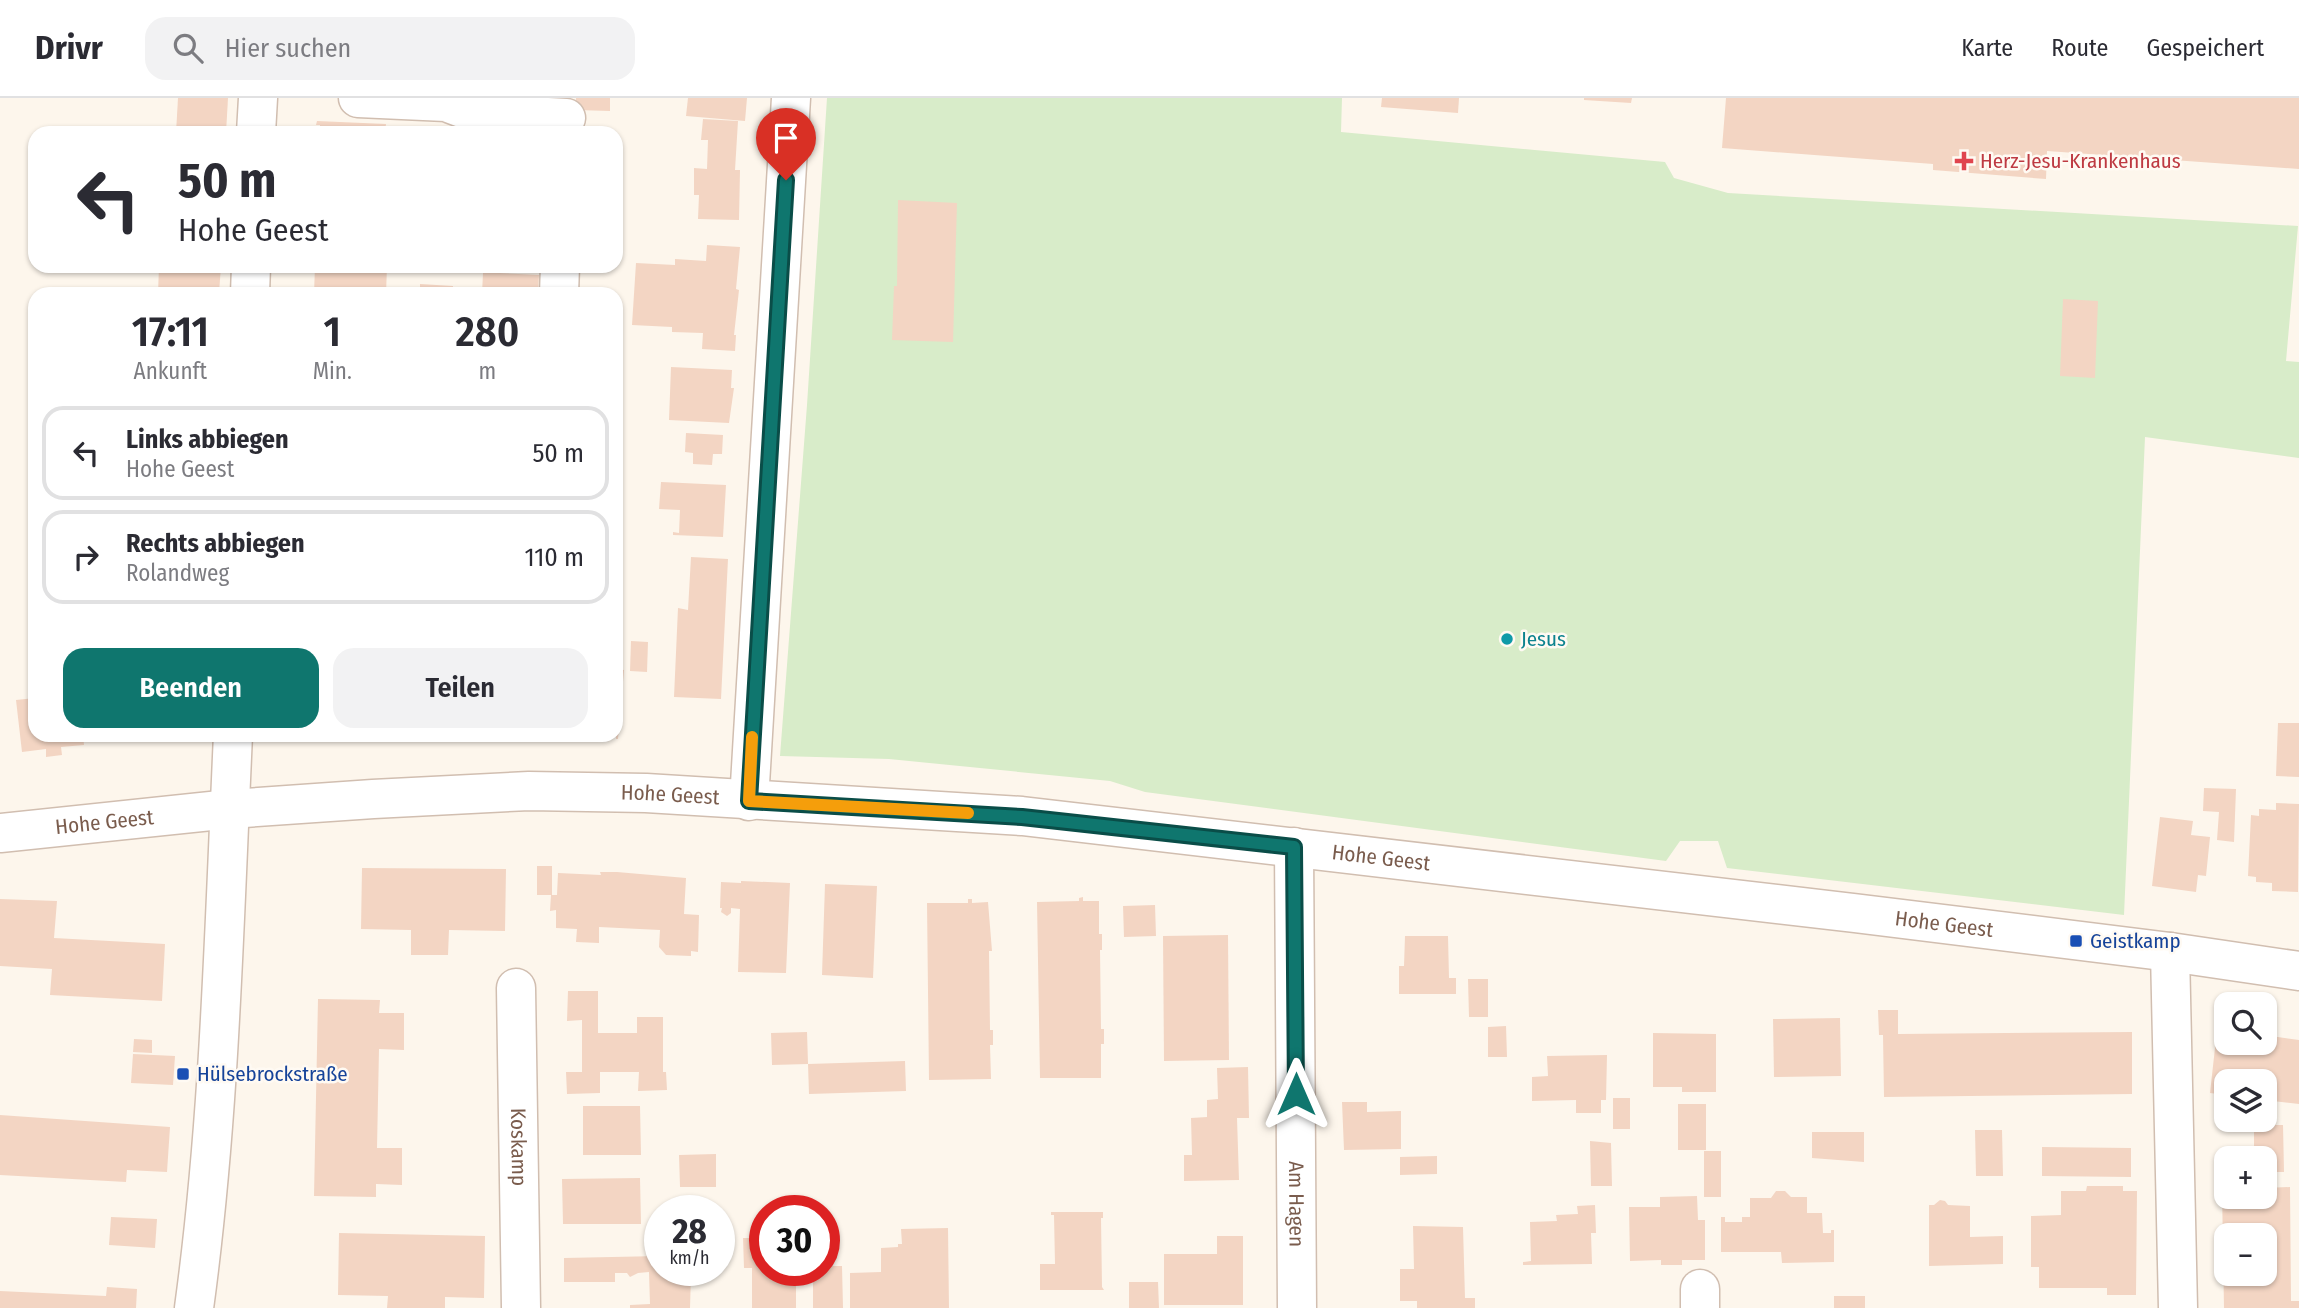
<!DOCTYPE html>
<html lang="de">
<head>
<meta charset="utf-8">
<style>
	body { margin:0; font-family:"Fira Sans Condensed",sans-serif; background:#f2f2f3; color:#2b2b33; height:100vh; display:flex; flex-direction:column; font-size:26px; white-space:nowrap }
	* { box-sizing:border-box; margin:0 }
	p { font-size:23px; color:#7c7c81 }
	.icon { flex:none; width:38px; height:38px; fill:none; stroke:currentColor; stroke-width:2; stroke-linecap:round; stroke-linejoin:round }
	.map { position:relative; flex:1; overflow:hidden }
	.panel { position:absolute; left:28px; top:189px; width:595px; height:455px; display:flex; flex-direction:column; background:#fff; border-radius:21px; box-shadow:0 2px 5px #0004 }
	.panel>* { flex:none }
	.guide { position:absolute; left:28px; top:28px; width:595px; height:147px; border-radius:21px; box-shadow:0 2px 5px #0004; background:#fff; color:#2b2b33; overflow:hidden }
	.buttons { position:absolute; left:2214px; top:894px; display:grid; gap:14px }
	.buttons a { display:grid; place-items:center; width:63px; height:63px; border-radius:14px; background:#fff; box-shadow:0 2px 5px #0004; font-size:35px }
	.speed { position:absolute; left:644px; top:1097px; display:flex; gap:14px; font-size:35px; font-weight:700; text-align:center }
	.speed>* { display:grid; place-content:center; width:91px; height:91px; border-radius:50%; background:#fff; box-shadow:0 2px 5px #0004; line-height:1 }
	.speed small { font-size:18px; font-weight:400 }
	.speed .limit { border:10px solid #d22; background:#fff; color:#111 }
	.pin { position:absolute; display:grid; place-items:center; width:60px; height:60px; color:#fff; margin:-72px -30px; border-radius:50% 50% 50% 0; rotate:-45deg; box-shadow:0 0 7px #0007 }
	.pin .icon { rotate:45deg }
	.me { position:absolute; width:77px; margin:-38px; rotate:0deg; stroke-linejoin:round; filter:drop-shadow(0 0 5px #0008) }
	.turn { display:flex; align-items:center; gap:24px; height:147px; padding:0 35px; font-size:32px }
	.turn .icon { width:91px; height:91px; stroke-width:2.5 }
	.turn b { display:block; font-size:49px; line-height:60px }
	.eta { display:flex; justify-content:space-evenly; align-items:center; height:119px; text-align:center }
	.eta b { font-size:42px; font-weight:600; line-height:49px }
	.action { display:flex; gap:14px; margin-top:auto; padding:14px 35px }
	.action a { flex:1; height:80px; border-radius:21px; background:#0f766e; color:#fff; font-size:28px; font-weight:600; line-height:80px; text-align:center }
	.action a+a { background:#f2f2f3; color:#2b2b33 }
	ul { padding:0; list-style:none }
	li { display:flex; align-items:center; gap:21px; height:94px; margin:0 14px 10px; padding:0 21px; border:4px solid #e1e1e2; border-radius:21px }
	li div { flex:1 }
	li b { display:block; font-size:26px }
	li em { font-style:normal }
	header { display:flex; align-items:center; gap:42px; box-sizing:border-box; height:98px; padding:0 35px; background:#fff; border-bottom:2px solid #e1e1e2 }
	header strong { font-size:33px }
	nav { display:flex; gap:38px; margin-inline-start:auto; font-size:24px }
	.search { width:490px; height:63px; background:#f2f2f3; display:flex; align-items:center; gap:18px; box-sizing:border-box; padding:0 24px; border-radius:21px; color:#7c7c81; font-size:26px }
	.map>svg:first-child { display:block }
	.green { fill:#d8ecc9 }
	.building { fill:#f3d5c3; fill-rule:evenodd }
	.lines { fill:none; stroke-linecap:round; stroke-linejoin:round }
	.minor-casing { stroke:#d1beb0; stroke-width:41 }
	.minor { stroke:#fff; stroke-width:38 }
	.route-casing { stroke:#0a4d48; stroke-width:18 }
	.route { stroke:#0f766e; stroke-width:12 }
	.slow { stroke:#f59e0b; stroke-width:12 }
	.health-dot { fill:#e0444e; stroke:#fffaf3; stroke-width:2.5 }
	.culture-dot { fill:#0f9aa8; stroke:#fffaf3; stroke-width:2.5 }
	.transit-dot { fill:#1a4fb4; stroke:#fffaf3; stroke-width:2.5 }
	.labels { text-anchor:middle; dominant-baseline:central; stroke-width:5; stroke-linejoin:round; paint-order:stroke }
	.health-label { font-size:21px; fill:#be3a42; stroke:#fffaf3; text-anchor:start }
	.culture-label { font-size:21px; fill:#0d838f; stroke:#fffaf3; text-anchor:start }
	.street-label { font-size:21px; fill:#7a5c4d; stroke:#fffaf3 }
	.transit-label { font-size:21px; fill:#164399; stroke:#fffaf3; text-anchor:start }
</style>
</head>
<body>
<header>
<strong>Drivr</strong>
<div class="search"><svg class="icon" aria-label="search" viewBox="0 0 24 24"><circle cx="10" cy="10" r="6"/><path d="M15 15l6 6"/></svg>Hier suchen</div>
<nav><a>Karte</a><a>Route</a><a>Gespeichert</a></nav>
</header>
<div class="map">
<svg width="2299" height="1210" viewBox="0 0 2299 1210">
	<rect width="100%" height="100%" fill="#fdf6ec"/>
	<path class="green" d="M 827,0 L 1342,0 L 1341,34 L 1665,64 L 1674,80 L 1728,95 L 2298,128 L 2286,263 L 2299,264 L 2299,360 L 2145,339 L 2124,817 L 1727,770 L 1718,743 L 1680,743 L 1666,763 L 1145,694 L 1110,683 L 889,661 L 780,658 L 807,307 Z"/>
	<g class="building">
		<path d="M 178,0 L 228,0 L 226,35 L 176,35 Z"/>
		<path d="M 576,0 L 610,0 L 610,13 L 576,12 Z"/>
		<path d="M 688,0 L 747,0 L 745,23 L 686,18 Z"/>
		<path d="M 1382,0 L 1459,0 L 1458,15 L 1381,9 Z"/>
		<path d="M 1584,0 L 1632,0 L 1631,5 L 1584,2 Z"/>
		<path d="M 1726,0 L 2299,0 L 2299,71 L 2047,53 L 2046,81 L 1933,72 L 1933,66 L 1722,50 Z"/>
		<path d="M 703,21 L 738,23 L 735,72 L 740,72 L 739,122 L 698,121 L 699,97 L 694,97 L 694,70 L 707,71 L 708,42 L 701,42 Z"/>
		<path d="M 317,23 L 386,26 L 385,35 L 320,35 L 320,27 L 316,27 Z"/>
		<path d="M 898,102 L 957,105 L 953,244 L 892,242 L 894,188 L 897,188 Z"/>
		<path d="M 707,147 L 740,149 L 736,191 L 739,192 L 734,237 L 736,237 L 735,253 L 702,251 L 703,235 L 672,234 L 672,229 L 632,227 L 636,165 L 675,167 L 675,161 L 706,163 Z"/>
		<path d="M 159,168 L 221,168 L 219,195 L 158,196 Z"/>
		<path d="M 315,168 L 387,168 L 386,196 L 314,196 Z"/>
		<path d="M 467,168 L 500,168 L 500,175 L 539,177 L 538,196 L 482,196 L 483,175 L 467,175 Z"/>
		<path d="M 420,186 L 453,188 L 453,196 L 420,196 Z"/>
		<path d="M 2063,201 L 2098,203 L 2095,280 L 2060,278 Z"/>
		<path d="M 671,269 L 732,272 L 731,290 L 734,290 L 729,325 L 669,322 Z"/>
		<path d="M 686,335 L 723,337 L 722,356 L 713,356 L 712,367 L 693,366 L 693,355 L 685,354 Z"/>
		<path d="M 661,384 L 726,387 L 723,439 L 673,437 L 673,434 L 679,435 L 680,412 L 659,411 Z"/>
		<path d="M 691,459 L 728,461 L 721,601 L 674,599 L 678,510 L 688,512 Z"/>
		<path d="M 631,543 L 648,544 L 647,574 L 630,573 Z"/>
		<path d="M 616,571 L 624,572 L 618,641 L 616,641 Z"/>
		<path d="M 35,600 L 35,637 L 83,637 L 84,647 L 61,649 L 62,657 L 46,659 L 46,651 L 22,654 L 16,602 Z"/>
		<path d="M 2278,625 L 2299,625 L 2299,679 L 2276,678 Z"/>
		<path d="M 2204,690 L 2236,691 L 2234,744 L 2217,742 L 2219,714 L 2203,713 Z"/>
		<path d="M 2276,705 L 2299,706 L 2298,794 L 2272,793 L 2272,785 L 2256,784 L 2256,779 L 2248,778 L 2251,717 L 2259,718 L 2259,711 L 2276,712 Z"/>
		<path d="M 2160,719 L 2193,723 L 2191,737 L 2210,739 L 2206,778 L 2198,777 L 2196,794 L 2152,788 Z"/>
		<path d="M 537,768 L 552,768 L 552,797 L 557,797 L 558,775 L 601,777 L 600,774 L 617,774 L 686,780 L 684,816 L 699,817 L 698,854 L 691,853 L 691,858 L 666,857 L 659,849 L 660,832 L 599,829 L 599,845 L 576,844 L 577,831 L 556,830 L 556,812 L 550,813 L 551,797 L 537,797 Z"/>
		<path d="M 362,770 L 506,771 L 505,833 L 449,832 L 448,857 L 411,857 L 411,832 L 361,831 Z"/>
		<path d="M 741,783 L 790,785 L 786,875 L 738,874 L 740,811 L 731,810 L 731,815 L 727,818 L 721,814 L 722,810 L 720,810 L 721,784 L 741,785 Z"/>
		<path d="M 825,786 L 877,788 L 873,880 L 822,877 Z"/>
		<path d="M 1083,799 L 1083,803 L 1099,803 L 1099,836 L 1102,836 L 1102,852 L 1100,852 L 1101,931 L 1104,931 L 1104,946 L 1101,946 L 1101,980 L 1040,980 L 1037,804 L 1079,803 L 1079,800 Z"/>
		<path d="M 0,801 L 57,803 L 54,840 L 165,846 L 162,903 L 50,897 L 52,871 L 0,868 Z"/>
		<path d="M 968,801 L 972,801 L 972,805 L 988,804 L 992,853 L 989,853 L 990,932 L 993,932 L 993,947 L 990,947 L 991,981 L 929,982 L 927,805 L 968,805 Z"/>
		<path d="M 1155,807 L 1156,838 L 1124,839 L 1123,808 Z"/>
		<path d="M 1228,837 L 1229,962 L 1164,963 L 1163,838 Z"/>
		<path d="M 1405,838 L 1448,838 L 1449,880 L 1456,880 L 1456,896 L 1399,896 L 1399,868 L 1404,868 Z"/>
		<path d="M 1468,881 L 1488,881 L 1488,919 L 1469,919 Z"/>
		<path d="M 568,893 L 598,893 L 598,935 L 637,935 L 637,919 L 663,919 L 663,974 L 666,974 L 667,992 L 638,993 L 639,974 L 600,974 L 600,995 L 567,996 L 566,974 L 582,974 L 582,922 L 567,923 Z"/>
		<path d="M 318,901 L 380,902 L 379,915 L 404,915 L 404,952 L 379,951 L 377,1050 L 402,1050 L 402,1087 L 376,1086 L 376,1099 L 314,1098 Z"/>
		<path d="M 1878,912 L 1898,912 L 1898,936 L 2132,934 L 2132,996 L 1884,999 L 1883,937 L 1879,937 Z"/>
		<path d="M 1840,920 L 1841,978 L 1774,979 L 1773,921 Z"/>
		<path d="M 1506,928 L 1507,959 L 1488,959 L 1488,929 Z"/>
		<path d="M 2217,932 L 2226,933 L 2226,945 L 2264,945 L 2264,937 L 2299,942 L 2299,1006 L 2264,1002 L 2264,984 L 2226,984 L 2226,997 L 2210,995 Z"/>
		<path d="M 807,934 L 808,966 L 772,967 L 771,935 Z"/>
		<path d="M 1653,935 L 1716,936 L 1716,994 L 1682,994 L 1682,989 L 1653,989 Z"/>
		<path d="M 134,941 L 152,942 L 152,955 L 133,954 Z"/>
		<path d="M 133,956 L 175,958 L 173,987 L 131,985 Z"/>
		<path d="M 1607,957 L 1606,1002 L 1601,1002 L 1601,1015 L 1576,1015 L 1576,1002 L 1532,1003 L 1532,979 L 1548,978 L 1547,958 Z"/>
		<path d="M 905,963 L 906,993 L 809,996 L 808,966 Z"/>
		<path d="M 1248,969 L 1249,1020 L 1237,1020 L 1239,1082 L 1184,1083 L 1184,1057 L 1192,1057 L 1191,1020 L 1207,1019 L 1207,1002 L 1218,1001 L 1217,970 Z"/>
		<rect x="1613" y="1000" width="17" height="31"/>
		<path d="M 1342,1004 L 1367,1004 L 1367,1014 L 1401,1013 L 1401,1051 L 1344,1052 Z"/>
		<rect x="1678" y="1006" width="28" height="46"/>
		<path d="M 583,1008 L 640,1008 L 641,1057 L 583,1057 Z"/>
		<path d="M 0,1017 L 170,1029 L 167,1074 L 127,1072 L 126,1084 L 0,1077 Z"/>
		<path d="M 2254,1027 L 2283,1027 L 2284,1074 L 2264,1074 L 2264,1060 L 2254,1060 Z"/>
		<path d="M 1975,1032 L 2002,1032 L 2003,1078 L 1976,1078 Z"/>
		<path d="M 1812,1034 L 1864,1034 L 1864,1064 L 1812,1060 Z"/>
		<path d="M 1590,1043 L 1611,1045 L 1612,1088 L 1591,1088 Z"/>
		<path d="M 2042,1049 L 2131,1050 L 2131,1079 L 2042,1078 Z"/>
		<rect x="1704" y="1053" width="17" height="46"/>
		<path d="M 716,1056 L 716,1089 L 680,1089 L 679,1057 Z"/>
		<path d="M 1437,1058 L 1437,1076 L 1400,1077 L 1400,1059 Z"/>
		<path d="M 640,1080 L 641,1126 L 563,1126 L 562,1081 Z"/>
		<path d="M 2087,1088 L 2123,1088 L 2123,1093 L 2137,1093 L 2136,1197 L 2107,1197 L 2107,1190 L 2039,1190 L 2039,1169 L 2031,1169 L 2031,1118 L 2061,1117 L 2061,1093 L 2086,1093 Z"/>
		<path d="M 2290,1089 L 2291,1203 L 2299,1203 L 2299,1210 L 2224,1210 L 2222,1090 L 2226,1090 L 2226,1099 L 2264,1099 L 2264,1090 ZM 2226,1138 L 2264,1138 L 2264,1176 L 2226,1176 Z"/>
		<path d="M 1776,1093 L 1785,1093 L 1791,1099 L 1807,1099 L 1807,1115 L 1822,1115 L 1823,1135 L 1831,1135 L 1831,1132 L 1834,1132 L 1834,1164 L 1782,1165 L 1781,1154 L 1721,1154 L 1721,1119 L 1725,1119 L 1725,1124 L 1742,1124 L 1742,1119 L 1750,1119 L 1750,1100 L 1771,1100 Z"/>
		<path d="M 1697,1098 L 1698,1122 L 1705,1122 L 1705,1162 L 1682,1162 L 1682,1167 L 1661,1167 L 1661,1162 L 1630,1163 L 1629,1109 L 1660,1109 L 1660,1099 Z"/>
		<path d="M 1940,1102 L 1945,1103 L 1948,1107 L 1970,1108 L 1970,1139 L 2003,1138 L 2003,1166 L 1929,1168 L 1929,1107 L 1934,1107 Z"/>
		<path d="M 1595,1107 L 1596,1135 L 1591,1135 L 1592,1166 L 1523,1167 L 1523,1164 L 1531,1163 L 1530,1124 L 1557,1123 L 1556,1117 L 1578,1116 L 1577,1108 Z"/>
		<path d="M 1051,1114 L 1103,1114 L 1103,1120 L 1101,1120 L 1102,1189 L 1104,1192 L 1040,1192 L 1040,1166 L 1055,1166 L 1054,1117 L 1051,1117 Z"/>
		<path d="M 111,1119 L 157,1121 L 155,1150 L 109,1147 Z"/>
		<path d="M 1413,1128 L 1463,1129 L 1465,1200 L 1475,1200 L 1475,1210 L 1417,1210 L 1417,1203 L 1400,1203 L 1400,1171 L 1414,1171 Z"/>
		<path d="M 948,1130 L 949,1210 L 850,1210 L 850,1175 L 881,1174 L 881,1150 L 898,1149 L 898,1146 L 902,1146 L 901,1131 Z"/>
		<path d="M 339,1135 L 485,1138 L 484,1200 L 445,1199 L 445,1210 L 387,1210 L 388,1198 L 338,1197 Z"/>
		<path d="M 1217,1138 L 1243,1138 L 1243,1207 L 1164,1207 L 1164,1156 L 1217,1156 Z"/>
		<path d="M 743,1140 L 765,1140 L 765,1172 L 796,1172 L 796,1210 L 752,1210 L 752,1170 L 744,1170 Z"/>
		<path d="M 660,1158 L 660,1172 L 703,1172 L 703,1176 L 691,1176 L 690,1210 L 630,1210 L 630,1207 L 650,1206 L 649,1174 L 638,1175 L 630,1179 L 627,1175 L 615,1175 L 615,1184 L 564,1184 L 564,1160 Z"/>
		<path d="M 824,1168 L 842,1168 L 843,1210 L 813,1210 L 813,1172 L 824,1172 Z"/>
		<path d="M 1129,1184 L 1158,1184 L 1159,1210 L 1129,1210 Z"/>
		<path d="M 107,1189 L 137,1191 L 136,1210 L 0,1210 L 0,1193 L 106,1198 Z"/>
		<rect x="1834" y="1198" width="31" height="12"/>
	</g>
	<g class="lines">
		<g class="minor-casing">
			<g id="minor">
				<path d="M 358,0 L 446,4 L 475,15 L 566,20"/>
				<path d="M 256,35 L 258,0"/>
				<path d="M 250,196 L 251,168"/>
				<path d="M 559,196 L 560,168"/>
				<path d="M 749,703 L 791,0"/>
				<path id="s1" d="M 0,735 L 230,711 L 373,701 L 529,693 L 646,695 L 1022,718 L 1854,815 L 2170,854 L 2299,873"/>
				<path id="s2" d="M 1294,749 L 1297,1210"/>
				<path d="M 2170,854 L 2178,1210"/>
				<path id="s3" d="M 516,890 L 521,1210"/>
				<path d="M 1700,1191 L 1700,1210"/>
				<path d="M 194,1210 C 220,1020 224,829 233,637"/>
			</g>
		</g>
		<use href="#minor" class="minor"/>
	</g>
	<g class="lines">
		<g class="route-casing">
			<path id="route" d="M 786,82 L 749,703 L 1022,719 L 1294,749 L 1296,996"/>
		</g>
		<use href="#route" class="route"/>
		<path class="slow" d="M 752,639 L 749,703 L 968,715"/>
	</g>
	<path class="health-dot" d="M1960.5 52.5h7v7h7v7h-7v7h-7v-7h-7v-7h7z"/>
	<circle class="culture-dot" cx="1507" cy="541" r="7"/>
	<g class="transit-dot">
		<rect x="2069" y="836" width="14" height="14" rx="3.5"/>
		<rect x="176" y="969" width="14" height="14" rx="3.5"/>
	</g>
	<g class="labels">
		<g class="health-label">
			<text x="1980" y="63">Herz-Jesu-Krankenhaus</text>
		</g>
		<g class="culture-label">
			<text x="1521" y="541">Jesus</text>
		</g>
		<g class="street-label">
			<text stroke="none"><textPath href="#s1" startOffset="672">Hohe Geest</textPath></text>
			<text stroke="none"><textPath href="#s1" startOffset="105">Hohe Geest</textPath></text>
			<text stroke="none"><textPath href="#s1" startOffset="1386">Hohe Geest</textPath></text>
			<text stroke="none"><textPath href="#s1" startOffset="1953">Hohe Geest</textPath></text>
			<text stroke="none"><textPath href="#s3" startOffset="159">Koskamp</textPath></text>
			<text stroke="none"><textPath href="#s2" startOffset="357">Am Hagen</textPath></text>
		</g>
		<g class="transit-label">
			<text x="2090" y="843">Geistkamp</text>
			<text x="197" y="976">Hülsebrockstraße</text>
		</g>
	</g>
</svg>
<div class="buttons">
<a><svg class="icon" aria-label="search" viewBox="0 0 24 24"><circle cx="10" cy="10" r="6"/><path d="M15 15l6 6"/></svg></a>
<a><svg class="icon" aria-label="layers" viewBox="0 0 24 24"><path d="M12 4l9 5-9 5-9-5zM3 14l9 5 9-5"/></svg></a>
<a>+</a>
<a>−</a>
</div>
<div class="speed"><div>28<small>km/h</small></div><div class="limit">30</div></div>
<div class="pin" style="left:786px;top:82px;background:#d93025"><svg class="icon" aria-label="arrive" viewBox="0 0 24 24"><path d="M6 21V4h12l-3 4 3 4H6"/></svg></div>
<svg class="me" style="left:1296px;top:996px" viewBox="-20 -20 40 40"><path d="M0-17L14 15 0 8-14 15z" fill="#0f766e" stroke="#fff" stroke-width="4"/></svg>
<div class="guide">
<div class="turn"><svg class="icon" aria-label="left" viewBox="0 0 24 24"><path d="M17 20v-9H6M10 6l-5 5 5 5"/></svg><div><b>50 m</b>Hohe Geest</div></div>
</div>
<section class="panel">
<div class="eta">
<div><b>17:11</b><p>Ankunft</p></div>
<div><b>1</b><p>Min.</p></div>
<div><b>280</b><p>m</p></div>
</div>
<ul>
<li><svg class="icon" aria-label="left" viewBox="0 0 24 24"><path d="M17 20v-9H6M10 6l-5 5 5 5"/></svg><div><b>Links abbiegen</b><p>Hohe Geest</p></div><em>50 m</em></li>
<li><svg class="icon" aria-label="right" viewBox="0 0 24 24"><path d="M7 20v-9h11M14 6l5 5-5 5"/></svg><div><b>Rechts abbiegen</b><p>Rolandweg</p></div><em>110 m</em></li>
</ul>
<div class="action"><a>Beenden</a><a>Teilen</a></div>
</section>
</div>
</body>
</html>
